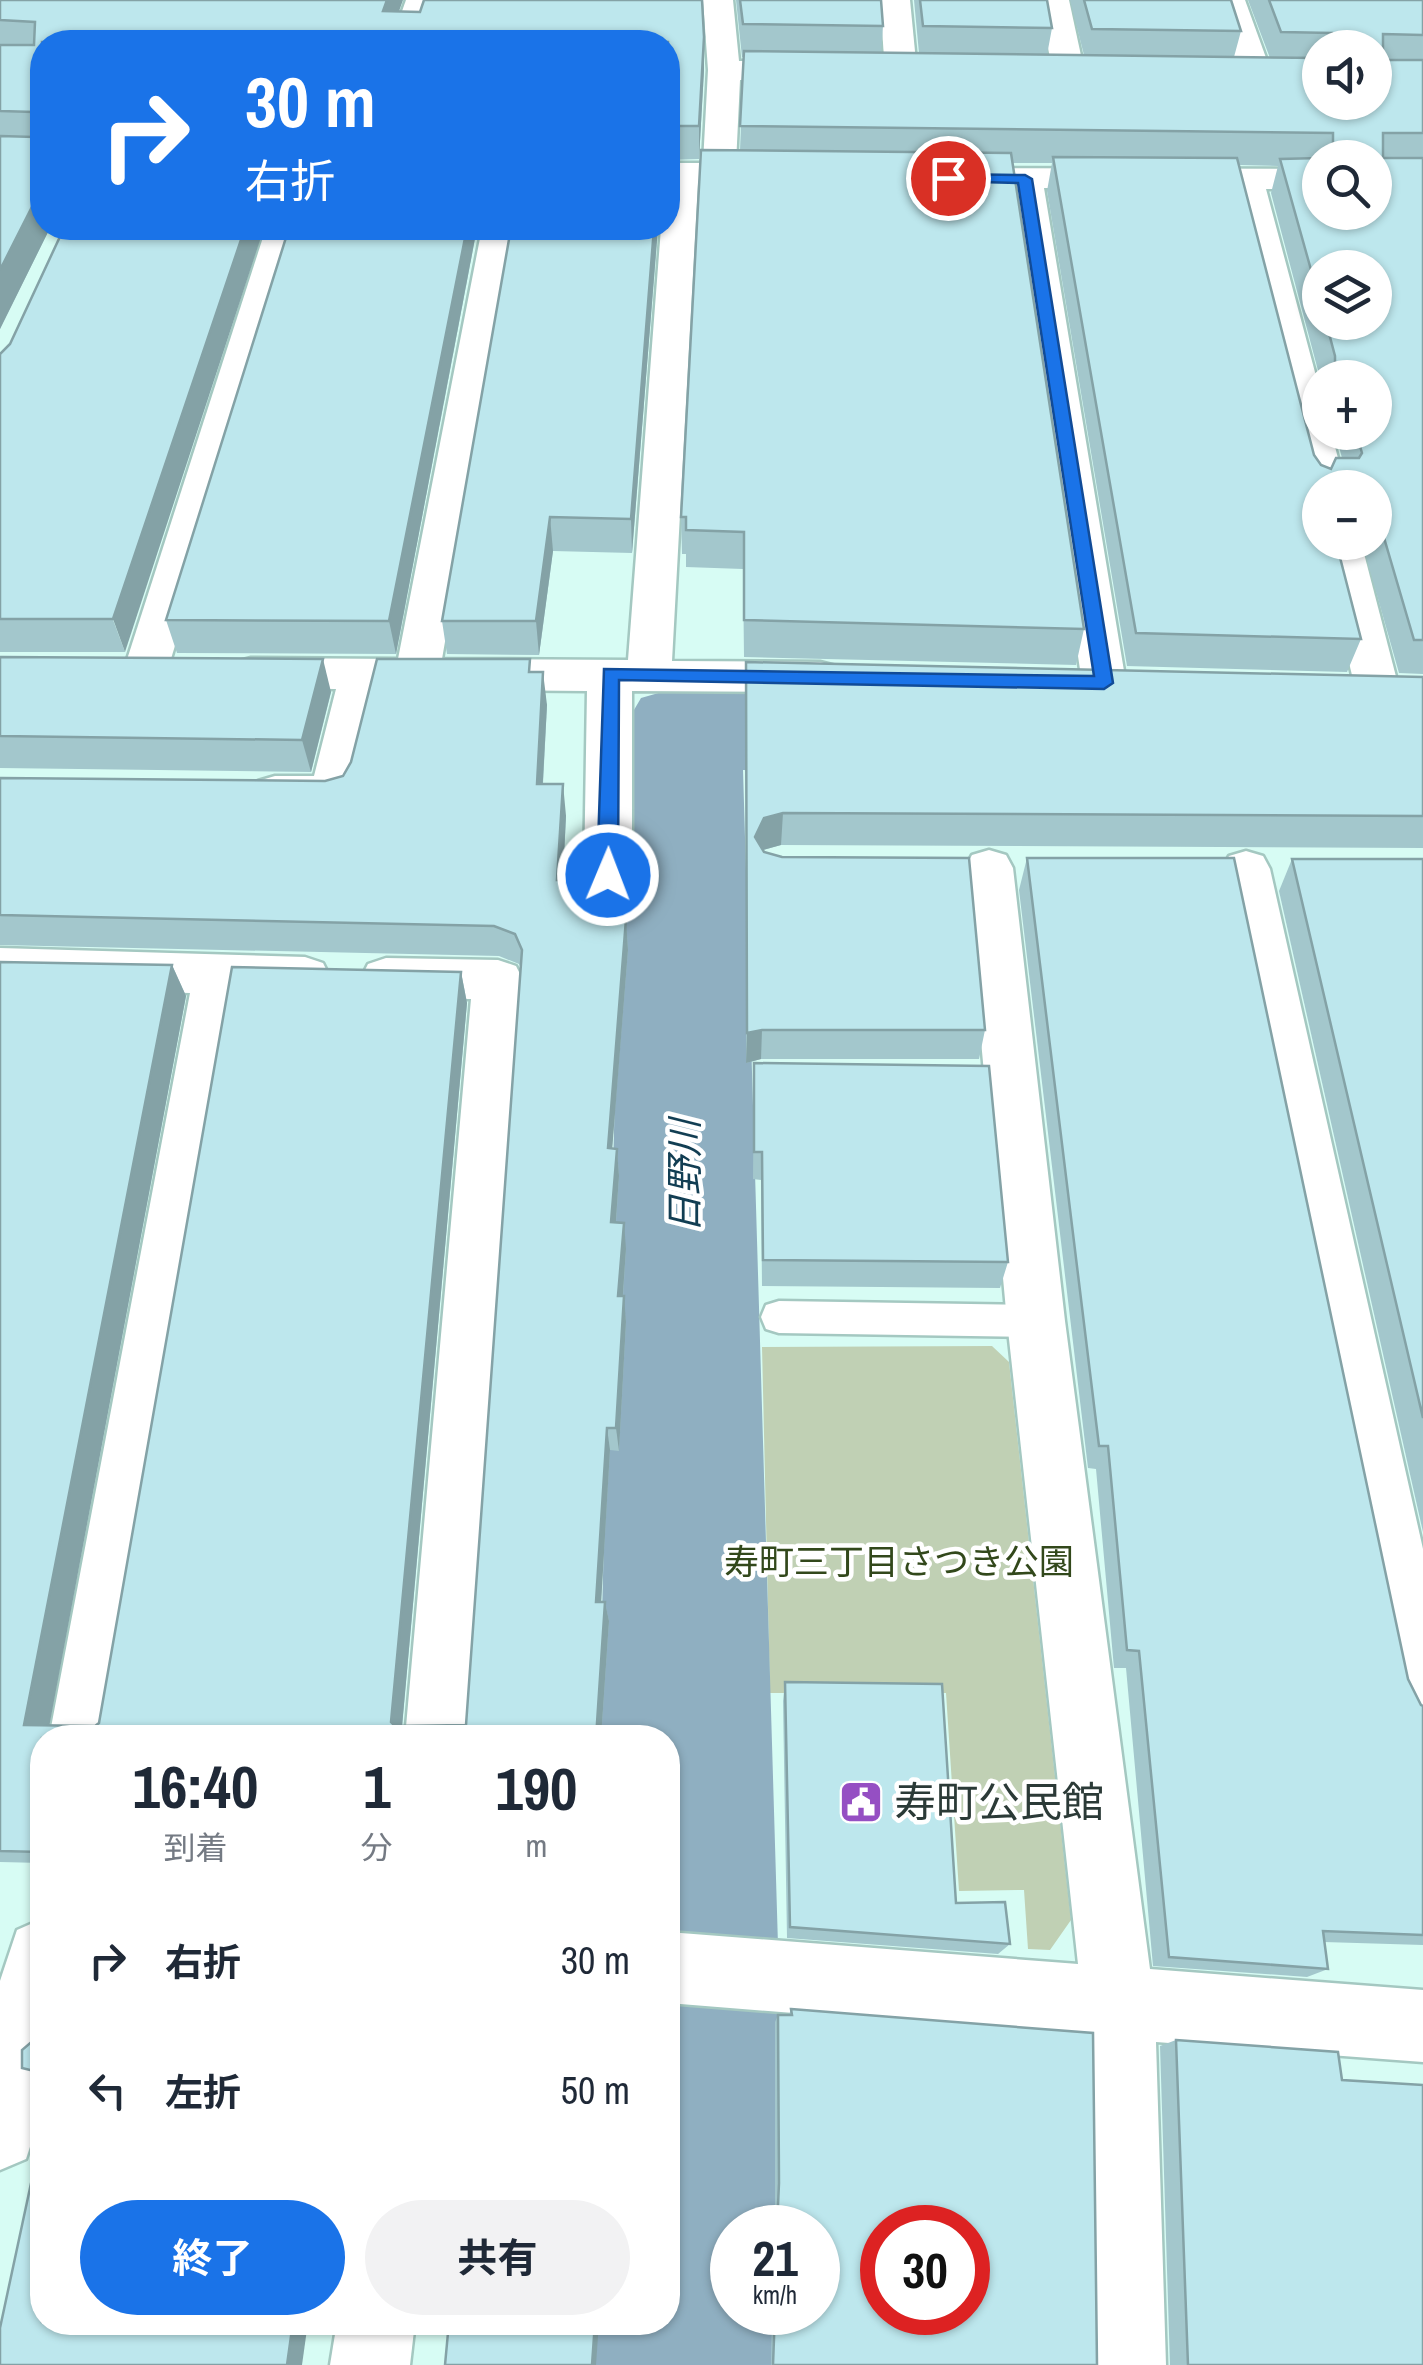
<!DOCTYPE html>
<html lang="ja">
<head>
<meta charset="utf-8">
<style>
	body { margin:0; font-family:"Archivo Narrow","Noto Sans JP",sans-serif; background:#f2f2f3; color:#1f2937; height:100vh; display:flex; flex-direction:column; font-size:38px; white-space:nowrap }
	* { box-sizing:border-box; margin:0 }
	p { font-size:32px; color:#747a83 }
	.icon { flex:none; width:55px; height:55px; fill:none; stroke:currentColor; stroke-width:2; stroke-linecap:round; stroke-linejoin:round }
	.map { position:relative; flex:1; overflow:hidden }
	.panel { position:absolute; left:30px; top:1725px; width:650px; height:610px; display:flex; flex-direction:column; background:#fff; border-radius:40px; box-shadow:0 2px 8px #0004 }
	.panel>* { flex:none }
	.banner { position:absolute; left:30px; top:30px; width:650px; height:210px; border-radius:40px; box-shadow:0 2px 8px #0004; background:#1a73e8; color:#fff; overflow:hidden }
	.tools { position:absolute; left:1302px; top:30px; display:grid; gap:20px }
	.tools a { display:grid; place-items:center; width:90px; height:90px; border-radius:50%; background:#fff; box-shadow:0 2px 8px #0004; font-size:50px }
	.speed { position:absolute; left:710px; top:2205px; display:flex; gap:20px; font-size:50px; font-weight:700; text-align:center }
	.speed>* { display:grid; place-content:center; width:130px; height:130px; border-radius:50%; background:#fff; box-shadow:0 2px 8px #0004; line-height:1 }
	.speed small { font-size:25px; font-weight:400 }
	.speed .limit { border:15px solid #d22; background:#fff; color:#111 }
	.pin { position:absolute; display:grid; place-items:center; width:85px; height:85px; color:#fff; margin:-42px; border:5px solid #fff; border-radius:50%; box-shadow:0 2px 10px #0007 }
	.me { position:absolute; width:110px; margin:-55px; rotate:1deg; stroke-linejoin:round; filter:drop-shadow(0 0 8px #0008) }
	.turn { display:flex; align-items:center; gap:35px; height:210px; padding:0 50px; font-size:45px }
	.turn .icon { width:130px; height:130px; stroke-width:2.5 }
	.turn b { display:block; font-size:70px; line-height:85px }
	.eta { display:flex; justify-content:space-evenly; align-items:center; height:170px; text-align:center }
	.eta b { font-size:60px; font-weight:700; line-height:70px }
	.primary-button { display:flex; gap:20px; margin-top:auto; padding:20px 50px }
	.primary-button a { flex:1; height:115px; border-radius:60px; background:#1a73e8; color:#fff; font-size:40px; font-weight:700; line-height:115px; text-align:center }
	.primary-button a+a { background:#f2f2f3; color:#1f2937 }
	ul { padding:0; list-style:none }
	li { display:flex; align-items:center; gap:30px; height:130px; padding:0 50px }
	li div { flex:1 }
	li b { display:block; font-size:38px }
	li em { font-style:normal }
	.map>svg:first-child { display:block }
	.green { fill:#c0d0b4 }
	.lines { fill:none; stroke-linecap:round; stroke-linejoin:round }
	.river { fill:#8fafc1; fill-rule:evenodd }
	.service-casing { stroke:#a4c8c1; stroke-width:5 }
	.minor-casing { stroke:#a4c8c1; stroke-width:5 }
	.service { fill:#fff; fill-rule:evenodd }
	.minor { fill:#fff; fill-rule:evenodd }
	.wall { fill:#a3c7cc; fill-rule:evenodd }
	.shaded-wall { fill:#84a2a6 }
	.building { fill:#bde7ed; stroke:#84a2a6; stroke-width:2.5; fill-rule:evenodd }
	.route { fill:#1a73e8; stroke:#114b97; stroke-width:2.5 }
	.labels { text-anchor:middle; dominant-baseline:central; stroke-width:9; stroke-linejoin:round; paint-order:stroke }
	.park-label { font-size:35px; fill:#32481b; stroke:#fff }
	.water-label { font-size:38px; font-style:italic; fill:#123e53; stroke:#fff }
	.near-poi-label { font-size:42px; fill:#2b3a37; stroke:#fff; text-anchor:start }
</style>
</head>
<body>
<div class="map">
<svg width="1423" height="2365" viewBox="0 0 1423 2365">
	<rect width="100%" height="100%" fill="#d7fcf4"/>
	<path class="green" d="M 992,1346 L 1009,1362 L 1071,1920 L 1050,1950 L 1028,1949 L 1024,1890 L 959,1891 L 946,1693 L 770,1693 L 762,1347 Z"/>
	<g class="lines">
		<path class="river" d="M 683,686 L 944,693 L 986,706 L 1003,735 L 986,764 L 944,777 L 743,770 L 781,2046 L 776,2228 L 732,2228 L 732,2312 L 774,2312 L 773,2365 L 567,2365 L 570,2322 L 668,2322 L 668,1738 L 599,1738 L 624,727 L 641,698 Z"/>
		<g class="service-casing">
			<path id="service" d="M 779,1301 L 1036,1305 L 1049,1309 L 1054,1321 L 1049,1333 L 1036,1337 L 779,1333 L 766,1329 L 761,1317 L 766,1305 Z"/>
		</g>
		<g class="minor-casing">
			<g id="minor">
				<path d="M 406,0 L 436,0 L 422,42 L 391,42 Z"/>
				<path d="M 703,0 L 733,0 L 739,61 L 816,61 L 827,64 L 832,71 L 827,78 L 816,81 L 740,80 L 736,164 L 784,168 L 789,175 L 784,182 L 698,184 L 672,661 L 820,662 L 836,666 L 842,677 L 836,688 L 820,692 L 632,691 L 632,875 L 625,888 L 608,893 L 591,888 L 584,875 L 587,691 L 380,689 L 356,793 L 350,805 C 322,813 286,813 258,805 L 252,793 L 258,781 L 275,776 L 314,776 L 336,689 L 251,688 L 235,684 L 229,673 L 235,662 L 251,658 L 398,659 L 482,228 L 517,228 L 442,659 L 628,660 L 661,228 L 668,228 L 668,163 L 703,163 L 708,70 Z"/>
				<path d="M 880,0 L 910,0 L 917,72 L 912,79 L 890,79 L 885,72 Z"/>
				<path d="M 1039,0 L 1069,0 L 1085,74 L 1080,81 L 1058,81 L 1053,74 Z"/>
				<path d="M 1215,0 L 1245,0 L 1273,77 L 1268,84 L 1246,84 L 1241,77 Z"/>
				<path d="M 943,168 L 1320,169 L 1320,189 L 1266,189 L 1320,391 L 1320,432 L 1331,432 L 1346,488 L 1320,488 L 1320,499 L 1312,497 L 1306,488 L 1231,189 L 1044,188 L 1126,683 L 1120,694 L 1104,698 L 1088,694 L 1082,683 L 1009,188 L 931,185 L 926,178 L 931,171 Z"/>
				<path d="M 266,228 L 302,228 L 167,672 L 161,683 L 145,687 L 129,683 L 123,672 Z"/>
				<path d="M 1320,541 L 1361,542 L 1400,692 L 1394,703 L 1378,707 L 1362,703 L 1356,692 Z"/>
				<path d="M 989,850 L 1006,855 L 1013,868 L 1065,1321 L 1150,1969 L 1423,1990 L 1423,2062 L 1156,2042 L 1166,2365 L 1086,2365 L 1083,2036 L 668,2003 L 668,1932 L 1078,1964 L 1007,1321 L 965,868 L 972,855 Z"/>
				<path d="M 1246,851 L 1263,856 L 1270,869 L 1423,1549 L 1423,1728 L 1400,1718 L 1390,1695 L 1222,869 L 1229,856 Z"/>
				<path d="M 0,948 L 305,957 L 323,963 L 330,977 L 323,991 L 305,997 L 241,995 L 115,1738 L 49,1738 L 190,993 L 0,988 Z"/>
				<path d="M 386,958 L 498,960 L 516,966 L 523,980 L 471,1738 L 405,1738 L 471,999 L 386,998 L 368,992 L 361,978 L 368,964 Z"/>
				<path d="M 42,1919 L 42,2110 L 26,2159 L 0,2170 L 0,1981 L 17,1930 Z"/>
				<path d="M 337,2322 L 415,2322 L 410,2365 L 330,2365 Z"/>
			</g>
		</g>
		<use href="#service" class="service"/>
		<use href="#minor" class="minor"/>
	</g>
	<g class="wall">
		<path d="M 0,0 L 399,12 L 704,37 L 704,70 L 699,159 L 668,160 L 668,42 L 42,42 L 42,228 L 50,228 L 0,329 Z"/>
		<path d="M 736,0 L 881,0 L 883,26 L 881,53 L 919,53 L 914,0 L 1047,0 L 1052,28 L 1047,55 L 1084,55 L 1070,0 L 1231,0 L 1241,31 L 1234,57 L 1270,58 L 1248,0 L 1423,0 L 1423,674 L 1399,673 L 1362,542 L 1375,542 L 1375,488 L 1320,488 L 1361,639 L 1347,672 L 1127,666 L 1047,191 L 1052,163 L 1013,163 L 1084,629 L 1076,665 L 744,657 L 743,569 L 686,567 L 686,554 L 682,554 L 681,517 L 740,150 L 744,57 L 742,57 ZM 1320,48 L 1375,48 L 1320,102 ZM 1320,158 L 1375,158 L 1320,212 ZM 1239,165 L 1278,166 L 1271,193 L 1320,378 L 1375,378 L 1375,432 L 1335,432 L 1342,458 L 1331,469 L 1321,465 L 1314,455 ZM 1320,268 L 1375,322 L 1320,322 Z"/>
		<path d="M 477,228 L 396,654 L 177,653 L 166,620 Z"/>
		<path d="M 511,228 L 658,228 L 632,553 L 553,551 L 539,655 L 447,654 L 442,621 Z"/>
		<path d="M 10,344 L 125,652 L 0,652 L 0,354 Z"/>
		<path d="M 0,657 L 331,692 L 311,772 L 0,768 Z"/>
		<path d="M 746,662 L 1423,677 L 1423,848 L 781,845 L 763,850 L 985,1030 L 979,1059 L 761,1059 L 746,1063 Z"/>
		<path d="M 532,672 L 547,705 L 543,784 L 566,816 L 563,880 L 608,881 L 610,919 L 626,919 L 628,950 L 612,1148 L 617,1149 L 619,1176 L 616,1222 L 626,1249 L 623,1296 L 626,1322 L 619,1451 L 610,1450 L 601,1602 L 605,1602 L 609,1621 L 601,1738 L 42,1738 L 42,1863 L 0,1862 L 0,962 L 172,965 L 186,996 L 49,1725 L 95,1726 L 99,1723 L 461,972 L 467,1003 L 402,1726 L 466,1725 L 521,968 L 519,964 L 499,956 L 0,945 L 0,778 L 325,781 L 343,776 Z"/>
		<path d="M 1027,858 L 1408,1679 L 1421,1705 L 1423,1706 L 1423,1945 L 1324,1942 L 1328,1969 L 1307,1977 L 1153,1966 L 1126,1668 L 1114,1668 L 1096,1469 L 1088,1468 L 1019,890 Z"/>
		<path d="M 1292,859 L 1423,859 L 1423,1532 L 1279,891 Z"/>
		<path d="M 754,1063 L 1008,1262 L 1000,1288 L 762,1286 L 761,1180 L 753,1179 Z"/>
		<path d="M 785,1682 L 956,1903 L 1010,1944 L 998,1954 L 787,1938 L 783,1701 Z"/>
		<path d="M 791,2009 L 1097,2365 L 771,2365 L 772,2312 L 818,2312 L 818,2228 L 775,2228 L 775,2022 L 778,2015 L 789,2015 Z"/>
		<path d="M 1176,2040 L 1342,2080 L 1423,2365 L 1170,2365 L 1160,2046 Z"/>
	</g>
	<g class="shaded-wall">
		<path d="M 387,0 L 403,0 L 388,42 L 383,11 Z"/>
		<path d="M 704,37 L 704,70 L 699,159 L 699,126 Z"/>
		<path d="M 39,193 L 42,202 L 42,228 L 50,228 L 0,329 L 0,270 Z"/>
		<path d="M 245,228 L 264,228 L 125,652 L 113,619 Z"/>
		<path d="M 467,228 L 477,228 L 396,654 L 389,621 Z"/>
		<path d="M 654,228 L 658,228 L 632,553 L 631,519 Z"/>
		<path d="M 550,517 L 553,551 L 539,655 L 536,621 Z"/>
		<path d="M 323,659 L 331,692 L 311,772 L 302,740 Z"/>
		<path d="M 543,672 L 547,705 L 541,816 L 537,784 Z"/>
		<path d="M 563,784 L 566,816 L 561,911 L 557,880 Z"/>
		<path d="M 783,813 L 781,845 L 763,850 L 755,837 L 764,818 Z"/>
		<path d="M 608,881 L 610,912 L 607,950 L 604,919 Z"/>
		<path d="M 626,919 L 628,950 L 610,1176 L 608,1148 Z"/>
		<path d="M 172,965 L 186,996 L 47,1738 L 24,1725 Z"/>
		<path d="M 461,972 L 467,1003 L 401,1738 L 391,1722 Z"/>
		<path d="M 762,1030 L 761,1059 L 746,1063 L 747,1033 Z"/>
		<path d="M 617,1149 L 619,1176 L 614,1249 L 611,1222 Z"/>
		<path d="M 624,1223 L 626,1249 L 621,1322 L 618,1296 Z"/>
		<path d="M 624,1296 L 626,1322 L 619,1451 L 616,1428 Z"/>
		<path d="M 607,1428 L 610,1450 L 600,1621 L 596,1602 Z"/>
		<path d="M 605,1602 L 609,1621 L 601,1738 L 596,1738 Z"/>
		<path d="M 293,2322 L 308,2322 L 302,2365 L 287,2365 Z"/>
		<path d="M 595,2322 L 599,2322 L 596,2365 L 592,2365 Z"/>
	</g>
	<g class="building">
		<path d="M 0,0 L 387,0 L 383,11 L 420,12 L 424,0 L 702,0 L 704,37 L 699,126 L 668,126 L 668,42 L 42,42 L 42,192 L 39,193 L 0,270 L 0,136 L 34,137 L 34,112 L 0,111 L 0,45 L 34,45 L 35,22 L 0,20 Z"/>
		<path d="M 740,0 L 881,0 L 883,26 L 743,24 Z"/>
		<path d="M 920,0 L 1047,0 L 1052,28 L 923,26 Z"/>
		<path d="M 1084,0 L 1231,0 L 1241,31 L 1092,29 Z"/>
		<path d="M 1269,0 L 1423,0 L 1423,35 L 1383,34 L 1383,60 L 1423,60 L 1423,133 L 1383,133 L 1383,158 L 1423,158 L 1423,640 L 1414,640 L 1375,507 L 1375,488 L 1320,488 L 1320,542 L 1336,542 L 1361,639 L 1136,633 L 1053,157 L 1237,158 L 1314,455 L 1321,465 L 1331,469 L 1336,458 L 1359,458 L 1362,453 L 1356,432 L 1375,432 L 1375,378 L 1335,378 L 1335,356 L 1326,322 L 1375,322 L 1375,268 L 1320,268 L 1320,302 L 1280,159 L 1320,158 L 1320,212 L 1375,212 L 1375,158 L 1333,158 L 1333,133 L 740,126 L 744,51 L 1320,58 L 1320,102 L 1375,102 L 1375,48 L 1332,48 L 1332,33 L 1281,32 Z"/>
		<path d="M 701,150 L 1011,153 L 1084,629 L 744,620 L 744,532 L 686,530 L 686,517 L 681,517 Z"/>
		<path d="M 64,228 L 245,228 L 113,619 L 0,619 L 0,354 L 10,344 Z"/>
		<path d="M 289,228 L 467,228 L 389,621 L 166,620 Z"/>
		<path d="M 511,228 L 654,228 L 631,519 L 550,517 L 536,621 L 442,621 Z"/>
		<path d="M 0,657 L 323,659 L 302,740 L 0,736 Z"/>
		<path d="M 377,659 L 530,659 L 529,672 L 543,672 L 537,784 L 563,784 L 557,880 L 608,881 L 604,919 L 626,919 L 608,1148 L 617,1149 L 611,1222 L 624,1223 L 618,1296 L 624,1296 L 616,1428 L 607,1428 L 596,1602 L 605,1602 L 596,1738 L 42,1738 L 42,1852 L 0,1851 L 0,962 L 172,965 L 24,1725 L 95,1726 L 99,1723 L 232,967 L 461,972 L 391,1722 L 395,1726 L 466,1725 L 522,950 L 515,934 L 494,926 L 0,915 L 0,778 L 325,781 L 343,776 L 351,762 Z"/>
		<path d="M 746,662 L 1423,677 L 1423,816 L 783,813 L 764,818 L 755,837 L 764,852 L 782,857 L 969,858 L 985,1030 L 762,1030 L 747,1033 Z"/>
		<path d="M 1027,858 L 1234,858 L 1408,1679 L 1421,1705 L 1423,1706 L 1423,1935 L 1323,1931 L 1328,1969 L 1169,1957 L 1139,1651 L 1127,1650 L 1108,1446 L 1099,1446 Z"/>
		<path d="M 1292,859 L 1423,859 L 1423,1418 Z"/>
		<path d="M 754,1063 L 989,1066 L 1008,1262 L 763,1260 L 762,1152 L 754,1152 Z"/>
		<path d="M 785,1682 L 942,1684 L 956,1903 L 1005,1902 L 1010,1944 L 790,1927 Z"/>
		<path d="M 791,2009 L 1093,2033 L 1097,2365 L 773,2365 L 775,2312 L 818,2312 L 818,2228 L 777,2228 L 779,2183 L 778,2015 L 792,2015 ZM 882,2228 L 968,2228 L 968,2312 L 882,2312 Z"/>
		<path d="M 42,2033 L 42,2073 L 22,2068 L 22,2050 Z"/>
		<path d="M 1176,2040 L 1338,2052 L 1342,2080 L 1423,2085 L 1423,2365 L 1188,2365 Z"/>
		<path d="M 42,2132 L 42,2322 L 293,2322 L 287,2365 L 0,2365 L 0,2328 Z"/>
		<path d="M 449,2322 L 595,2322 L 592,2365 L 445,2365 Z"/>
	</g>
	<path class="route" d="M 948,174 L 1025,175 L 1032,179 L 1113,683 L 1104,689 L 619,680 L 618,875 L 615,880 L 600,880 L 597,875 L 604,669 L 1094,676 L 1018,183 L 943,181 L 941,178 Z"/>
	<defs>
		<g id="civic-square" transform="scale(2.25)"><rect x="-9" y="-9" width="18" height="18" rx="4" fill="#954fc3" stroke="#fff"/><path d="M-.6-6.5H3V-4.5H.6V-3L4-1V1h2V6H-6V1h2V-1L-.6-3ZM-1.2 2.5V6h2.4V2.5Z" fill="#fff"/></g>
	</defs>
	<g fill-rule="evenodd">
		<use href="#civic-square" x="861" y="1802"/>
	</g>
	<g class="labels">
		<g class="park-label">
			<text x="899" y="1561">寿町三丁目さつき公園</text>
		</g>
		<g class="water-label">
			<text transform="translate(684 1176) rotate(-90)">日野川</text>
		</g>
		<g class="near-poi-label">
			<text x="894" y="1802">寿町公民館</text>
		</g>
	</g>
</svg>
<div class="tools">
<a><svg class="icon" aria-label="sound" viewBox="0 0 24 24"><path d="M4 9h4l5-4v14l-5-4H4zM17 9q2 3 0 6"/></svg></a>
<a><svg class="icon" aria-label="search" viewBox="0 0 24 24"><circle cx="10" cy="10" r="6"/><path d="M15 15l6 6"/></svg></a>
<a><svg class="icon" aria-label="layers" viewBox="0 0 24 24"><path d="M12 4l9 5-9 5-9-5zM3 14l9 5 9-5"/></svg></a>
<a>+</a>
<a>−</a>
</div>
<div class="speed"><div>21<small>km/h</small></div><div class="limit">30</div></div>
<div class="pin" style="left:948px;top:178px;background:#d93025"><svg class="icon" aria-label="arrive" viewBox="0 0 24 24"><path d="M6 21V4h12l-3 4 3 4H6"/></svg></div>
<svg class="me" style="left:608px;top:875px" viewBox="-20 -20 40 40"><circle r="17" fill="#1a73e8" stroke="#fff" stroke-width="3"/><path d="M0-11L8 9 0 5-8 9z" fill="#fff"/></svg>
<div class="banner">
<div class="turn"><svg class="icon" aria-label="right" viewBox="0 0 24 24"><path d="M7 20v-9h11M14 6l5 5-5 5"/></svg><div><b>30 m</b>右折</div></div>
</div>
<section class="panel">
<div class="eta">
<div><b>16:40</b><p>到着</p></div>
<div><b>1</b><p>分</p></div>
<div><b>190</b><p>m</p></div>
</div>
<ul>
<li><svg class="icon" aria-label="right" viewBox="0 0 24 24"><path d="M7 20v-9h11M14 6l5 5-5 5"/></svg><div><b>右折</b></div><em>30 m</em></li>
<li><svg class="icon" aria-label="left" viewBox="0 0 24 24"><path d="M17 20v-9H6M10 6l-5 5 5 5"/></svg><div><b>左折</b></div><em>50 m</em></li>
</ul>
<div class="primary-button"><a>終了</a><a>共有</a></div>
</section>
</div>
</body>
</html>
